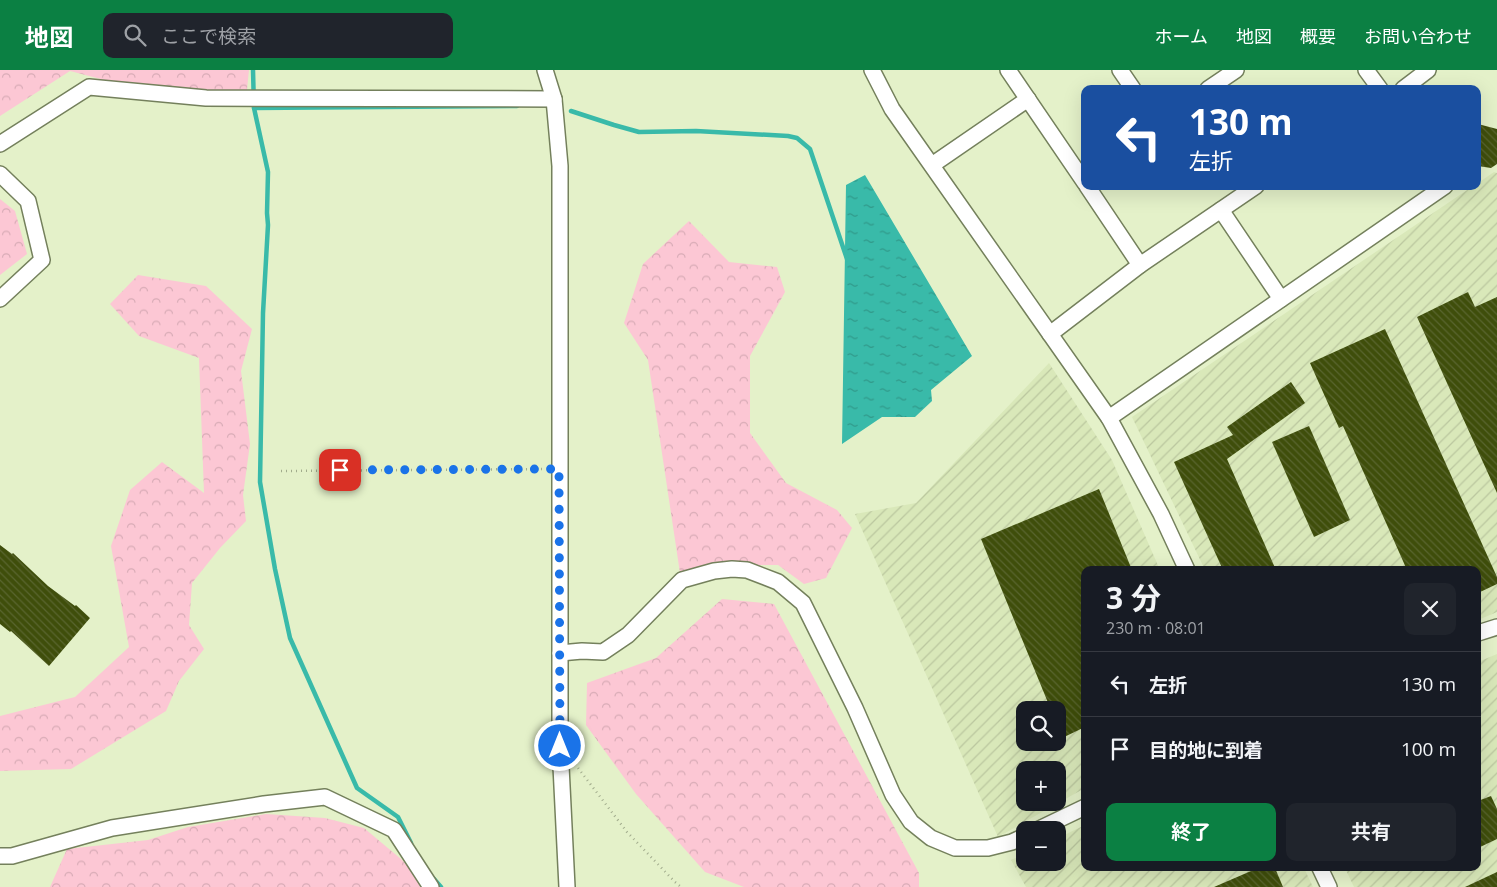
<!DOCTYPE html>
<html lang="ja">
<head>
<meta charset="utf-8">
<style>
	body { margin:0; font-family:"Open Sans","Noto Sans JP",sans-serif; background:#20242c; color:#f1f3f6; height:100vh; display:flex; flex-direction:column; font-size:19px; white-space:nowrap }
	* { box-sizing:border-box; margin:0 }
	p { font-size:16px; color:#9ea1a6 }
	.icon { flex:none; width:28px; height:28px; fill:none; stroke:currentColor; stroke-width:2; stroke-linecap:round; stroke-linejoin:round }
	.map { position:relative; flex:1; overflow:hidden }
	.side { position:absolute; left:1081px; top:496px; width:400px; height:305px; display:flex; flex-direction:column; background:#171b24; border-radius:10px; box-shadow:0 5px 20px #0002 }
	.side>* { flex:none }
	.top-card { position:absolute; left:1081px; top:15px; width:400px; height:105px; border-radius:10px; box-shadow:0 5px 20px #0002; background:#1a4fa0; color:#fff; overflow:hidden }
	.controls { position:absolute; left:1016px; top:631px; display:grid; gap:10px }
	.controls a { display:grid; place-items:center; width:50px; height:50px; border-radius:10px; background:#171b24; box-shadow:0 5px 20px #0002; font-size:25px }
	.pin { position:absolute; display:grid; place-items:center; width:42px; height:42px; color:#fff; margin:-21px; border-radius:10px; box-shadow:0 2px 8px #0006 }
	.me { position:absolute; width:55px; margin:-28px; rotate:0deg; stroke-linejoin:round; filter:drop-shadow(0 0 4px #0008) }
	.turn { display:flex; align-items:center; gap:18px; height:105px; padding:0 25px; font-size:22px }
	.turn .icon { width:65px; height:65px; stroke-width:2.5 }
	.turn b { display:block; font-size:35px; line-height:42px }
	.round { display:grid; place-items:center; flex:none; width:52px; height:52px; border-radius:10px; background:#20242c }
	.summary { display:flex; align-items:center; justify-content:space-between; height:85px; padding:0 25px }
	h1 { font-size:30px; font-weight:700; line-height:38px }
	.cta { display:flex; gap:10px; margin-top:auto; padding:10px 25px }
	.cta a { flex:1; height:58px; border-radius:10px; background:#0b8043; color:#fff; font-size:20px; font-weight:700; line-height:58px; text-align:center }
	.cta a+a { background:#20242c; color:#f1f3f6 }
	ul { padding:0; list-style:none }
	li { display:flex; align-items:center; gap:15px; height:65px; padding:0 25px; border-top:1px solid #363941 }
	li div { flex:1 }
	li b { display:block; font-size:19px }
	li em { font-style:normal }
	header { display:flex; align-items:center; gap:30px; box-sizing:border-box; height:70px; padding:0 25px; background:#0b8043; color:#fff }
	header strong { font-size:24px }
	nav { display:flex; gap:28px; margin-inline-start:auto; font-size:18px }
	.search { width:350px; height:45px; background:#20242c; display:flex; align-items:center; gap:12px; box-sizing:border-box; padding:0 18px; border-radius:10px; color:#9ea1a6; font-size:19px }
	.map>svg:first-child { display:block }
	.industrial { fill:url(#industrial-furrows); fill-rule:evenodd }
	.forest { fill:url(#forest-crowns) }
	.water { fill:url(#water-ripples) }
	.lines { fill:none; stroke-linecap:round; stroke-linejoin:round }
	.stream { stroke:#39baa9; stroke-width:4.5 }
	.building { fill:url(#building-back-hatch) }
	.minor-casing { stroke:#74805c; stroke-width:18 }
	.path { stroke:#a2ac8d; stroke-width:2.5; stroke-dasharray:1 4; stroke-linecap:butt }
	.minor { stroke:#fff; stroke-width:15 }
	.route { stroke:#1a73e8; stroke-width:9; stroke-dasharray:0 16.2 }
</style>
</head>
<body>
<header>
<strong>地図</strong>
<div class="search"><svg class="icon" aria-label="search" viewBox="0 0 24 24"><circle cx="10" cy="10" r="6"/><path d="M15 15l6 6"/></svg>ここで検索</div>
<nav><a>ホーム</a><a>地図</a><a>概要</a><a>お問い合わせ</a></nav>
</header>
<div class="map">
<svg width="1497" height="817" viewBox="0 0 1497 817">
	<defs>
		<pattern id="industrial-furrows" width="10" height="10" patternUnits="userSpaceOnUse" patternTransform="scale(1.25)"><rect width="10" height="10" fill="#d9e8b9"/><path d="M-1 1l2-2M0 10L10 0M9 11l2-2" fill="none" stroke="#bbc79f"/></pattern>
		<pattern id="forest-crowns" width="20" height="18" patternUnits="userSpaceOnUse" patternTransform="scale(1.25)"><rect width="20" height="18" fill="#fcc7d4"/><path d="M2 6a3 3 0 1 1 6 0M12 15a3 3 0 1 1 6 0" fill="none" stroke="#d8abb6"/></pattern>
		<pattern id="water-ripples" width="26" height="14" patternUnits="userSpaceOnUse" patternTransform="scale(1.25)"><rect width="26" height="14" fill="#39baa9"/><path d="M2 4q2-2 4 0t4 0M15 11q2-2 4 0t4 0" fill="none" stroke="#309889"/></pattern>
		<pattern id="building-back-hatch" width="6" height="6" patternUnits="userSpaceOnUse" patternTransform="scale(1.25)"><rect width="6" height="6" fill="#3f4e0b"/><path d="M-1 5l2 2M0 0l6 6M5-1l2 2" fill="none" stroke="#59652f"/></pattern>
	</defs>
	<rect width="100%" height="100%" fill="#e4f1c9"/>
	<g class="industrial">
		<path d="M 1494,102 L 1497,103 L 1497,542 L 1478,550 L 1478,500 L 1205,500 L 1132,347 L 1473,116 L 1478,116 L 1478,113 Z"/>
		<path d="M 1049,293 L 1112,390 L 1160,500 L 1085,500 L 1085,718 L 998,767 L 855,444 L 916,433 ZM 1025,640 L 1058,640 L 1058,672 L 1025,672 ZM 1025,700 L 1058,700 L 1058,732 L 1025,732 Z"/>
		<path d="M 1497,584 L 1497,817 L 1354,817 L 1345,798 L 1478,798 L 1478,592 Z"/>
		<path d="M 1085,755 L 1085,798 L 1304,798 L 1313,817 L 1026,817 L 1011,790 L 1025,784 L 1025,792 L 1058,792 L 1058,768 Z"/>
	</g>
	<g class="forest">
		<path d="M 0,0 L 249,0 L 246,29 L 205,36 L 70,1 L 0,46 Z"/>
		<path d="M 0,129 L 15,141 L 27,184 L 0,205 Z"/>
		<path d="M 689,151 L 729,192 L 777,197 L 785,222 L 750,286 L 750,363 L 786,413 L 837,440 L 852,458 L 826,508 L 804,514 L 778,495 L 720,495 L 680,503 L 648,290 L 624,253 L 643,194 Z"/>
		<path d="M 138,205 L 206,216 L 252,259 L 241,301 L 250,374 L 243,425 L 246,451 L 220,478 L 192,513 L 189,555 L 204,579 L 179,611 L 166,641 L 71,699 L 0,701 L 0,646 L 75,627 L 129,577 L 111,476 L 130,420 L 162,392 L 204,423 L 199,288 L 139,266 L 110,234 Z"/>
		<path d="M 722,529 L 774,534 L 919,803 L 919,817 L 744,817 L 705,802 L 636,724 L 586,655 L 587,613 L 656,588 Z"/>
		<path d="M 266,744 L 325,748 L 364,758 L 401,789 L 427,817 L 50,817 L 67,779 L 148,770 L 188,757 Z"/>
	</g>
	<path class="water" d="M 865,105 L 972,286 L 931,320 L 932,331 L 915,347 L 882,347 L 842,374 L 846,115 Z"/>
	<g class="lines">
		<g class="stream">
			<path d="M 253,0 L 254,38 L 268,102 L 267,143 L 268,155 L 263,243 L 260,412 L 275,499 L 290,568 L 357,718 L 398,747 L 411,773"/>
			<path d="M 254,38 L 517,36"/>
			<path d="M 571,41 L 614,55 L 639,62 L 696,61 L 788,66 L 797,68 L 810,79 L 847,189"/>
			<path d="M 434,809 L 441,817"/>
		</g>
	</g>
	<g class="building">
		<path d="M 1478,54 L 1497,59 L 1497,94 L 1491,98 L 1478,96 Z"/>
		<path d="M 1468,222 L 1475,237 L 1497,227 L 1497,423 L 1417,247 Z"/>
		<path d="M 1385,259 L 1497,507 L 1497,514 L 1478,523 L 1478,500 L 1407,500 L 1343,356 L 1339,358 L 1310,293 Z"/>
		<path d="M 1291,312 L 1305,333 L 1227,389 L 1276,500 L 1223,500 L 1174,392 L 1233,365 L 1227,357 Z"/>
		<path d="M 1309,356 L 1350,450 L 1314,467 L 1272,372 Z"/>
		<path d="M 1099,419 L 1132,500 L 1085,500 L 1085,657 L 1062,668 L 1058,656 L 1058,640 L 1051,640 L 981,469 Z"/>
		<path d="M 0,475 L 12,484 L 13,483 L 48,516 L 75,536 L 76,535 L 90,548 L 49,596 L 11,561 L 10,562 L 0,554 Z"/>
		<path d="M 1491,726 L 1497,739 L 1497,769 L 1478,778 L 1478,731 Z"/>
		<path d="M 1258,798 L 1275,798 L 1283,817 L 1214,817 Z"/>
		<path d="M 1497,802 L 1497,817 L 1465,817 Z"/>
	</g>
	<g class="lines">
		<g class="minor-casing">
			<g id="minor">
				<path d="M 545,0 L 554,29 L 560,96 L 560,676 L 567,817"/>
				<path d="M 872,0 L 892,39 L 1109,348 L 1161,444 L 1187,500"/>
				<path d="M 1008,0 L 1085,113"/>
				<path d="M 1120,0 L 1133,19"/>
				<path d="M 1366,0 L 1380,19"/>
				<path d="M 1208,19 L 1236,0"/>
				<path d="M 1403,19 L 1428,0"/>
				<path d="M 0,74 L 89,17 L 206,28 L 554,29"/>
				<path d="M 932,95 L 1028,29"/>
				<path d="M 0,104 L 28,131 L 42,190 L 0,229"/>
				<path d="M 1087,116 L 1140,195"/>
				<path d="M 1221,140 L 1281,229"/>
				<path d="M 1050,264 L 1140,195 L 1256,116"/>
				<path d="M 1109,348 L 1445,116"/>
				<path d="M 1478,563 L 1497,557"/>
				<path d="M 560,583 L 582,581 L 603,582 L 628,565 L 682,510 L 714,501 L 732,499 L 747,500 L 778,512 L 803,533 L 855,638 L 893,725 L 911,752 L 931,768 L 955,778 L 988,778 L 1012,772 L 1025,766"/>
				<path d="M 1037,760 L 1085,737"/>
				<path d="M 0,786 L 12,786 L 112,758 L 264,734 L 325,727 L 394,760 L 431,817"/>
				<path d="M 1320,798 L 1329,817"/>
			</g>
		</g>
		<g class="path">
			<path d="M 281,401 L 545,399"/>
			<path d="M 575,694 L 627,762 L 675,812 L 681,817"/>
		</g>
		<use href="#minor" class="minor"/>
	</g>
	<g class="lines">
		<path class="route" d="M 340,400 L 559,399 L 560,676"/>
	</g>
</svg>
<div class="controls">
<a><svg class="icon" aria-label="search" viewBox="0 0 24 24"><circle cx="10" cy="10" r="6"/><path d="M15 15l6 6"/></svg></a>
<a>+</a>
<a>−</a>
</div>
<div class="pin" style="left:340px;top:400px;background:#d93025"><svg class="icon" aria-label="arrive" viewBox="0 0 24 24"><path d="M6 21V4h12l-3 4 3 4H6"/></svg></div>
<svg class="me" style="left:560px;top:676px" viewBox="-20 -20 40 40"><circle r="17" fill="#1a73e8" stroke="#fff" stroke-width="3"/><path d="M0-11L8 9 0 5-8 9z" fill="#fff"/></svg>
<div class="top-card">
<div class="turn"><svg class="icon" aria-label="left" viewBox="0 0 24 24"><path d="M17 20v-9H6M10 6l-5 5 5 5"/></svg><div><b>130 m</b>左折</div></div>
</div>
<section class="side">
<div class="summary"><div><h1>3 分</h1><p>230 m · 08:01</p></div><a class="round"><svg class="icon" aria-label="close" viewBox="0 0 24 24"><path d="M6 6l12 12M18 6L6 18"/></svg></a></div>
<ul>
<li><svg class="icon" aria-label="left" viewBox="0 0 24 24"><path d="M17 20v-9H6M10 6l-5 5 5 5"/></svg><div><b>左折</b></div><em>130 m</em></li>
<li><svg class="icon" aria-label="arrive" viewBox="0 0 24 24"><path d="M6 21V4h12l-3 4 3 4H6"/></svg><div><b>目的地に到着</b></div><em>100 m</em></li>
</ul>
<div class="cta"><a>終了</a><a>共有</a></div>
</section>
</div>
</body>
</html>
